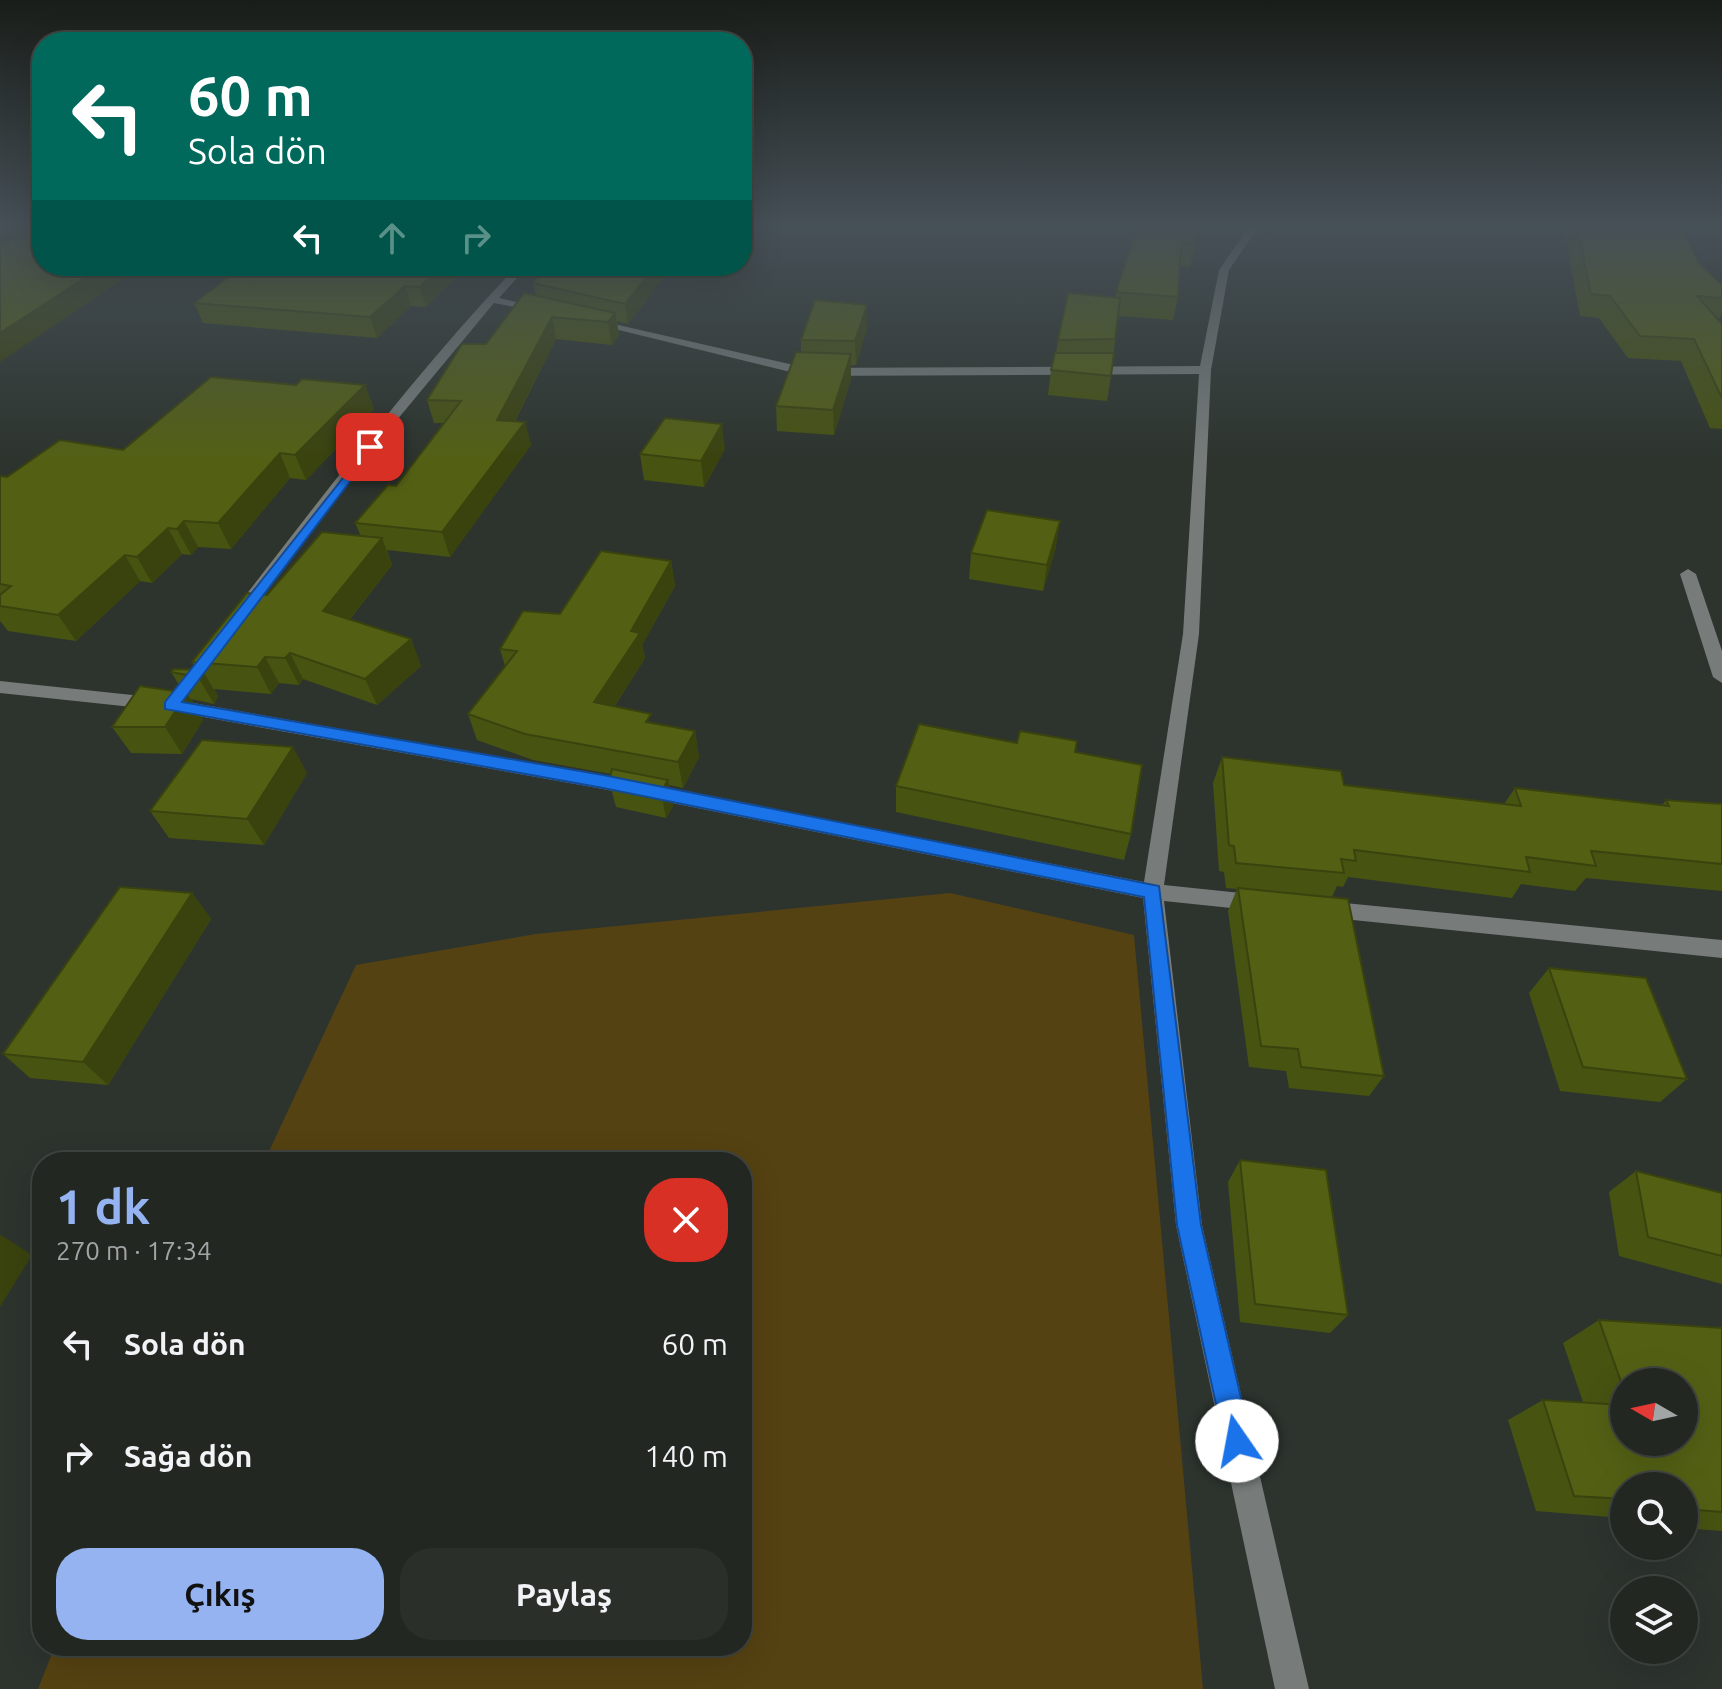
<!DOCTYPE html>
<html lang="tr">
<head>
<meta charset="utf-8">
<style>
	body { margin:0; font-family:Ubuntu,sans-serif; background:#2a2f2a; color:#f1f3f6; height:100vh; display:flex; flex-direction:column; font-size:30px; white-space:nowrap }
	* { box-sizing:border-box; margin:0 }
	p { font-size:26px; color:#a2a5a5 }
	.icon { flex:none; width:44px; height:44px; fill:none; stroke:currentColor; stroke-width:2; stroke-linecap:round; stroke-linejoin:round }
	.map { position:relative; flex:1; overflow:hidden }
	.details { position:absolute; left:32px; top:1152px; width:720px; height:504px; display:flex; flex-direction:column; background:#222722; border-radius:32px; box-shadow:0 8px 32px #0002,0 0 0 2px #3f4440 }
	.details>* { flex:none }
	.top-card { position:absolute; left:32px; top:32px; width:720px; height:244px; border-radius:32px; box-shadow:0 8px 32px #0002,0 0 0 2px #3f4440; background:#00695c; color:#fff; overflow:hidden }
	.needle { width:52px; rotate:279deg }
	.buttons { position:absolute; left:1610px; top:1368px; display:grid; gap:16px }
	.buttons a { display:grid; place-items:center; width:88px; height:88px; border-radius:50%; background:#222722; box-shadow:0 8px 32px #0002,0 0 0 2px #3f4440; font-size:40px }
	.pin { position:absolute; display:grid; place-items:center; width:68px; height:68px; color:#fff; margin:-34px; border-radius:16px; box-shadow:0 4px 12px #0006 }
	.me { position:absolute; width:88px; margin:-44px; rotate:348deg; stroke-linejoin:round; filter:drop-shadow(0 0 6px #0008) }
	.turn { display:flex; align-items:center; gap:28px; height:168px; padding:0 24px; font-size:36px }
	.turn .icon { width:104px; height:104px; stroke-width:2.5 }
	.turn b { display:block; font-size:56px; line-height:68px }
	.lanes { display:flex; align-items:center; height:76px; padding:0 24px; background:#0003; justify-content:center; gap:40px; direction:ltr }
	.lanes .off { opacity:.35 }
	.round { display:grid; place-items:center; flex:none; width:84px; height:84px; border-radius:32px; background:#2a2f2a }
	.overview { display:flex; align-items:center; justify-content:space-between; height:136px; padding:0 24px }
	h1 { font-size:48px; font-weight:600; line-height:60px; color:#95b2f1 }
	.action { display:flex; gap:16px; margin-top:auto; padding:16px 24px }
	.action a { flex:1; height:92px; border-radius:32px; background:#95b2f1; color:#111; font-size:32px; font-weight:600; line-height:92px; text-align:center }
	.action a+a { background:#2a2f2a; color:#f1f3f6 }
	ul { padding:0; list-style:none }
	li { display:flex; align-items:center; gap:24px; height:112px; padding:0 24px }
	li div { flex:1 }
	li b { display:block; font-size:30px }
	li em { font-style:normal }
	.map>svg:first-child { display:block }
	.green { fill:#554212 }
	.lines { fill:none; stroke-linecap:round; stroke-linejoin:round }
	.minor { fill:#777c7b; fill-rule:evenodd }
	.wall { fill:#475311; fill-rule:evenodd }
	.shaded-wall { fill:#3a430e }
	.building { fill:#536014; stroke:#3a430e; stroke-width:2 }
	.route { fill:#1a73e8; stroke:#114b97; stroke-width:2 }
</style>
</head>
<body>
<div class="map">
<svg width="1722" height="1689" viewBox="0 0 1722 1689">
	<rect width="100%" height="100%" fill="#2d342e"/>
	<path class="green" d="M 950,893 L 1134,935 L 1203,1689 L 38,1689 L 55,1646 L 742,1646 L 742,1162 L 264,1162 L 356,965 L 536,934 Z"/>
	<g class="lines">
		<g class="minor">
			<path d="M 1250,225 L 1260,225 L 1229,270 L 1211,370 L 1199,634 L 1164,885 L 1260,895 L 1267,897 L 1270,903 L 1267,909 L 1260,911 L 1164,901 L 1202,1225 L 1309,1689 L 1275,1689 L 1176,1225 L 1143,898 L 603,789 L 170,711 L 0,693 L 0,681 L 170,699 L 603,775 L 1144,882 L 1183,634 L 1199,374 L 807,376 L 586,322 L 592,319 L 807,368 L 1200,366 L 1219,270 Z"/>
			<path d="M 517,266 L 528,266 L 499,298 L 546,309 L 546,313 L 494,303 L 382,438 L 247,617 L 235,617 L 235,609 C 326,492 415,373 517,266 Z"/>
			<path d="M 1688,569 L 1696,574 L 1722,651 L 1722,683 L 1713,677 L 1680,574 Z"/>
			<path d="M 1324,901 L 1722,940 L 1722,958 L 1324,917 L 1317,915 L 1313,909 L 1317,903 Z"/>
		</g>
	</g>
	<g class="wall">
		<path d="M 1202,225 L 1190,267 L 1180,266 L 1178,297 L 1173,320 L 1118,316 L 1111,376 L 1107,401 L 1048,395 L 1051,370 L 1056,353 L 1058,340 L 1115,297 L 1116,292 Z"/>
		<path d="M 1568,225 L 1682,225 L 1698,262 L 1722,285 L 1722,313 L 1718,320 L 1722,324 L 1722,429 L 1710,428 L 1681,361 L 1628,358 L 1599,318 L 1580,316 L 1565,233 Z"/>
		<path d="M 42,266 L 152,266 L 144,272 Z"/>
		<path d="M 467,266 L 426,307 L 411,306 L 377,338 L 203,323 L 194,303 Z"/>
		<path d="M 546,266 L 659,266 L 661,281 L 628,324 L 617,321 L 619,335 L 612,345 L 556,339 L 515,421 L 525,422 L 531,445 L 450,557 L 387,550 L 392,565 L 350,619 L 411,639 L 421,666 L 377,705 L 303,679 L 299,685 L 279,683 L 271,694 L 214,689 L 218,696 L 214,704 L 191,699 L 203,720 L 182,754 L 131,753 L 112,727 L 184,693 L 171,672 L 196,670 L 192,662 L 267,595 L 361,536 L 355,523 L 396,486 L 443,423 L 434,423 L 427,400 L 486,344 L 536,295 L 533,283 Z"/>
		<path d="M 867,305 L 867,328 L 856,365 L 851,365 L 851,379 L 834,435 L 777,431 L 776,406 L 801,353 L 801,340 Z"/>
		<path d="M 296,385 L 365,385 L 374,409 L 306,480 L 290,478 L 231,549 L 198,547 L 191,555 L 182,554 L 152,583 L 140,581 L 76,641 L 8,631 L 0,621 L 0,476 L 7,477 L 123,450 Z"/>
		<path d="M 725,449 L 704,487 L 644,480 L 640,454 Z"/>
		<path d="M 1056,547 L 1043,591 L 969,579 L 971,553 Z"/>
		<path d="M 671,561 L 675,586 L 642,645 L 645,658 L 614,707 L 653,723 L 695,731 L 699,757 L 683,788 L 669,785 L 673,806 L 666,818 L 616,807 L 609,781 L 611,774 L 533,760 L 477,740 L 468,714 L 505,666 L 500,649 L 560,614 Z"/>
		<path d="M 1017,743 L 1075,752 L 1131,834 L 1124,860 L 896,812 L 896,786 Z"/>
		<path d="M 1222,757 L 1344,785 L 1504,804 L 1515,788 L 1662,805 L 1666,800 L 1722,804 L 1722,891 L 1586,878 L 1575,891 L 1521,884 L 1512,898 L 1348,877 L 1343,887 L 1337,886 L 1332,897 L 1384,1076 L 1369,1096 L 1289,1088 L 1286,1071 L 1249,1067 L 1228,911 L 1237,889 L 1226,888 L 1224,872 L 1219,871 L 1213,783 Z"/>
		<path d="M 307,773 L 264,845 L 169,838 L 150,811 Z"/>
		<path d="M 192,893 L 211,919 L 108,1085 L 30,1078 L 3,1054 Z"/>
		<path d="M 1549,968 L 1687,1079 L 1660,1102 L 1560,1091 L 1529,993 Z"/>
		<path d="M 1240,1160 L 1348,1315 L 1330,1333 L 1240,1322 L 1228,1182 Z"/>
		<path d="M 1636,1171 L 1722,1193 L 1722,1284 L 1619,1256 L 1609,1192 Z"/>
		<path d="M 1599,1320 L 1722,1328 L 1722,1531 L 1684,1528 L 1684,1486 L 1624,1486 L 1624,1523 L 1622,1518 L 1536,1511 L 1508,1420 L 1543,1400 L 1583,1402 L 1563,1343 ZM 1624,1382 L 1684,1442 L 1624,1442 Z"/>
	</g>
	<g class="shaded-wall">
		<path d="M 15,225 L 35,225 L 41,236 L 0,256 L 0,232 Z"/>
		<path d="M 1200,225 L 1202,225 L 1190,267 L 1194,244 Z"/>
		<path d="M 103,266 L 133,266 L 135,271 L 0,362 L 0,333 Z"/>
		<path d="M 141,266 L 152,266 L 144,272 Z"/>
		<path d="M 442,266 L 467,266 L 426,307 L 420,287 Z"/>
		<path d="M 655,266 L 659,266 L 661,281 L 628,324 L 625,304 Z"/>
		<path d="M 405,286 L 411,306 L 377,338 L 370,317 Z"/>
		<path d="M 867,305 L 867,328 L 856,365 L 855,341 Z"/>
		<path d="M 615,313 L 619,335 L 612,345 L 608,322 Z"/>
		<path d="M 552,317 L 556,339 L 503,443 L 497,420 Z"/>
		<path d="M 851,354 L 851,379 L 834,435 L 833,410 Z"/>
		<path d="M 365,385 L 374,409 L 306,480 L 295,455 Z"/>
		<path d="M 525,422 L 531,445 L 450,557 L 442,532 Z"/>
		<path d="M 722,424 L 725,449 L 704,487 L 701,461 Z"/>
		<path d="M 280,453 L 290,478 L 231,549 L 218,523 Z"/>
		<path d="M 184,521 L 198,547 L 191,555 L 177,529 Z"/>
		<path d="M 1060,521 L 1056,547 L 1043,591 L 1047,565 Z"/>
		<path d="M 168,528 L 182,554 L 152,583 L 137,557 Z"/>
		<path d="M 382,538 L 392,565 L 335,637 L 323,611 Z"/>
		<path d="M 125,555 L 140,581 L 76,641 L 58,615 Z"/>
		<path d="M 671,561 L 675,586 L 642,645 L 645,658 L 600,728 L 594,702 L 631,631 Z"/>
		<path d="M 411,639 L 421,666 L 377,705 L 365,679 Z"/>
		<path d="M 290,653 L 303,679 L 299,685 L 285,658 Z"/>
		<path d="M 265,657 L 279,683 L 271,694 L 257,667 Z"/>
		<path d="M 202,670 L 218,696 L 214,704 L 198,677 Z"/>
		<path d="M 187,693 L 203,720 L 182,754 L 165,727 Z"/>
		<path d="M 695,731 L 699,757 L 683,788 L 678,762 Z"/>
		<path d="M 293,747 L 307,773 L 264,845 L 247,819 Z"/>
		<path d="M 668,780 L 673,806 L 666,818 L 661,792 Z"/>
		<path d="M 192,893 L 211,919 L 108,1085 L 83,1062 Z"/>
		<path d="M 1,1235 L 32,1255 L 0,1307 L 0,1236 Z"/>
	</g>
	<g class="building">
		<path d="M 0,225 L 15,225 L 0,232 Z"/>
		<path d="M 34,225 L 42,225 L 42,266 L 103,266 L 0,333 L 0,245 L 33,230 Z"/>
		<path d="M 1138,225 L 1200,225 L 1194,244 L 1181,243 L 1178,297 L 1116,292 Z"/>
		<path d="M 1577,225 L 1682,225 L 1698,262 L 1722,285 L 1722,298 L 1697,296 L 1722,324 L 1722,398 L 1694,339 L 1640,336 L 1610,296 L 1591,294 Z"/>
		<path d="M 243,266 L 442,266 L 420,287 L 405,286 L 370,317 L 194,303 Z"/>
		<path d="M 546,266 L 655,266 L 625,304 L 533,283 Z"/>
		<path d="M 524,293 L 615,313 L 608,322 L 552,317 L 497,420 L 525,422 L 442,532 L 355,523 L 388,485 L 396,486 L 461,401 L 427,400 L 462,344 L 486,344 Z"/>
		<path d="M 1068,293 L 1120,298 L 1115,339 L 1058,340 Z"/>
		<path d="M 815,300 L 867,305 L 855,341 L 801,340 Z"/>
		<path d="M 796,352 L 851,354 L 833,410 L 776,406 Z"/>
		<path d="M 1055,353 L 1114,353 L 1111,376 L 1051,370 Z"/>
		<path d="M 211,377 L 296,385 L 302,379 L 365,385 L 295,455 L 280,453 L 218,523 L 184,521 L 177,529 L 168,528 L 137,557 L 125,555 L 58,615 L 0,606 L 0,595 L 11,586 L 0,584 L 0,476 L 7,477 L 60,440 L 123,450 Z"/>
		<path d="M 665,418 L 722,424 L 701,461 L 640,454 Z"/>
		<path d="M 987,510 L 1060,521 L 1047,565 L 971,553 Z"/>
		<path d="M 322,532 L 382,538 L 323,611 L 411,639 L 365,679 L 290,653 L 285,658 L 265,657 L 257,667 L 192,662 L 247,593 L 267,595 Z"/>
		<path d="M 601,551 L 671,561 L 631,631 L 640,633 L 594,702 L 651,714 L 646,722 L 695,731 L 678,762 L 525,734 L 468,714 L 517,651 L 500,649 L 523,611 L 560,614 Z"/>
		<path d="M 173,669 L 202,670 L 198,677 L 171,672 Z"/>
		<path d="M 140,686 L 187,693 L 165,727 L 112,727 Z"/>
		<path d="M 919,724 L 1017,743 L 1020,731 L 1077,741 L 1075,752 L 1142,765 L 1131,834 L 896,786 Z"/>
		<path d="M 202,740 L 293,747 L 247,819 L 150,811 Z"/>
		<path d="M 1222,757 L 1341,771 L 1344,785 L 1521,806 L 1515,788 L 1669,806 L 1666,800 L 1722,804 L 1722,864 L 1591,851 L 1596,866 L 1526,857 L 1530,872 L 1354,850 L 1356,861 L 1341,859 L 1344,873 L 1236,863 L 1234,846 L 1229,845 Z"/>
		<path d="M 612,769 L 668,780 L 661,792 L 609,781 Z"/>
		<path d="M 120,887 L 192,893 L 83,1062 L 3,1054 Z"/>
		<path d="M 1238,888 L 1348,899 L 1384,1076 L 1301,1067 L 1298,1049 L 1261,1046 Z"/>
		<path d="M 1549,968 L 1646,978 L 1687,1079 L 1583,1067 Z"/>
		<path d="M 1240,1160 L 1326,1170 L 1348,1315 L 1255,1304 Z"/>
		<path d="M 1636,1171 L 1722,1193 L 1722,1256 L 1648,1237 Z"/>
		<path d="M 1599,1320 L 1722,1328 L 1722,1512 L 1684,1509 L 1684,1486 L 1624,1486 L 1624,1499 L 1574,1496 L 1543,1400 L 1624,1405 L 1624,1442 L 1684,1442 L 1684,1382 L 1624,1382 L 1624,1390 Z"/>
	</g>
	<linearGradient id="sky" x2="0" y2="1"><stop stop-color="#191d19"/><stop offset="0.49" stop-color="#465057"/><stop offset="1" stop-color="#465057" stop-opacity="0"/></linearGradient>
	<rect width="1722" height="461" fill="url(#sky)"/>
	<path class="route" d="M 370,444 L 374,445 L 374,450 L 182,702 L 603,775 L 1159,886 L 1201,1225 L 1251,1441 L 1247,1451 L 1237,1455 L 1228,1451 L 1224,1441 L 1177,1225 L 1144,897 L 603,788 L 165,709 L 165,702 Z"/>
</svg>
<div class="buttons">
<a><svg class="needle" viewBox="-14 -14 28 28"><path d="M0-13l5 13h-10z" fill="#e53935"/><path d="M0 13l5-13h-10z" fill="#a2a5a5"/></svg></a>
<a><svg class="icon" aria-label="search" viewBox="0 0 24 24"><circle cx="10" cy="10" r="6"/><path d="M15 15l6 6"/></svg></a>
<a><svg class="icon" aria-label="layers" viewBox="0 0 24 24"><path d="M12 4l9 5-9 5-9-5zM3 14l9 5 9-5"/></svg></a>
</div>
<div class="pin" style="left:370px;top:447px;background:#d93025"><svg class="icon" aria-label="arrive" viewBox="0 0 24 24"><path d="M6 21V4h12l-3 4 3 4H6"/></svg></div>
<svg class="me" style="left:1237px;top:1441px" viewBox="-20 -20 40 40"><circle r="19" fill="#fff"/><path d="M0-13L10 11 0 6-10 11z" fill="#1a73e8"/></svg>
<div class="top-card">
<div class="turn"><svg class="icon" aria-label="left" viewBox="0 0 24 24"><path d="M17 20v-9H6M10 6l-5 5 5 5"/></svg><div><b>60 m</b>Sola dön</div></div>
<div class="lanes"><svg class="icon" aria-label="left" viewBox="0 0 24 24"><path d="M17 20v-9H6M10 6l-5 5 5 5"/></svg><svg class="icon off" aria-label="ahead" viewBox="0 0 24 24"><path d="M12 20V5M6 11l6-6 6 6"/></svg><svg class="icon off" aria-label="right" viewBox="0 0 24 24"><path d="M7 20v-9h11M14 6l5 5-5 5"/></svg></div>
</div>
<section class="details">
<div class="overview"><div><h1>1 dk</h1><p>270 m · 17:34</p></div><a class="round" style="background:#d93025;color:#fff"><svg class="icon" aria-label="close" viewBox="0 0 24 24"><path d="M6 6l12 12M18 6L6 18"/></svg></a></div>
<ul>
<li><svg class="icon" aria-label="left" viewBox="0 0 24 24"><path d="M17 20v-9H6M10 6l-5 5 5 5"/></svg><div><b>Sola dön</b></div><em>60 m</em></li>
<li><svg class="icon" aria-label="right" viewBox="0 0 24 24"><path d="M7 20v-9h11M14 6l5 5-5 5"/></svg><div><b>Sağa dön</b></div><em>140 m</em></li>
</ul>
<div class="action"><a>Çıkış</a><a>Paylaş</a></div>
</section>
</div>
</body>
</html>
